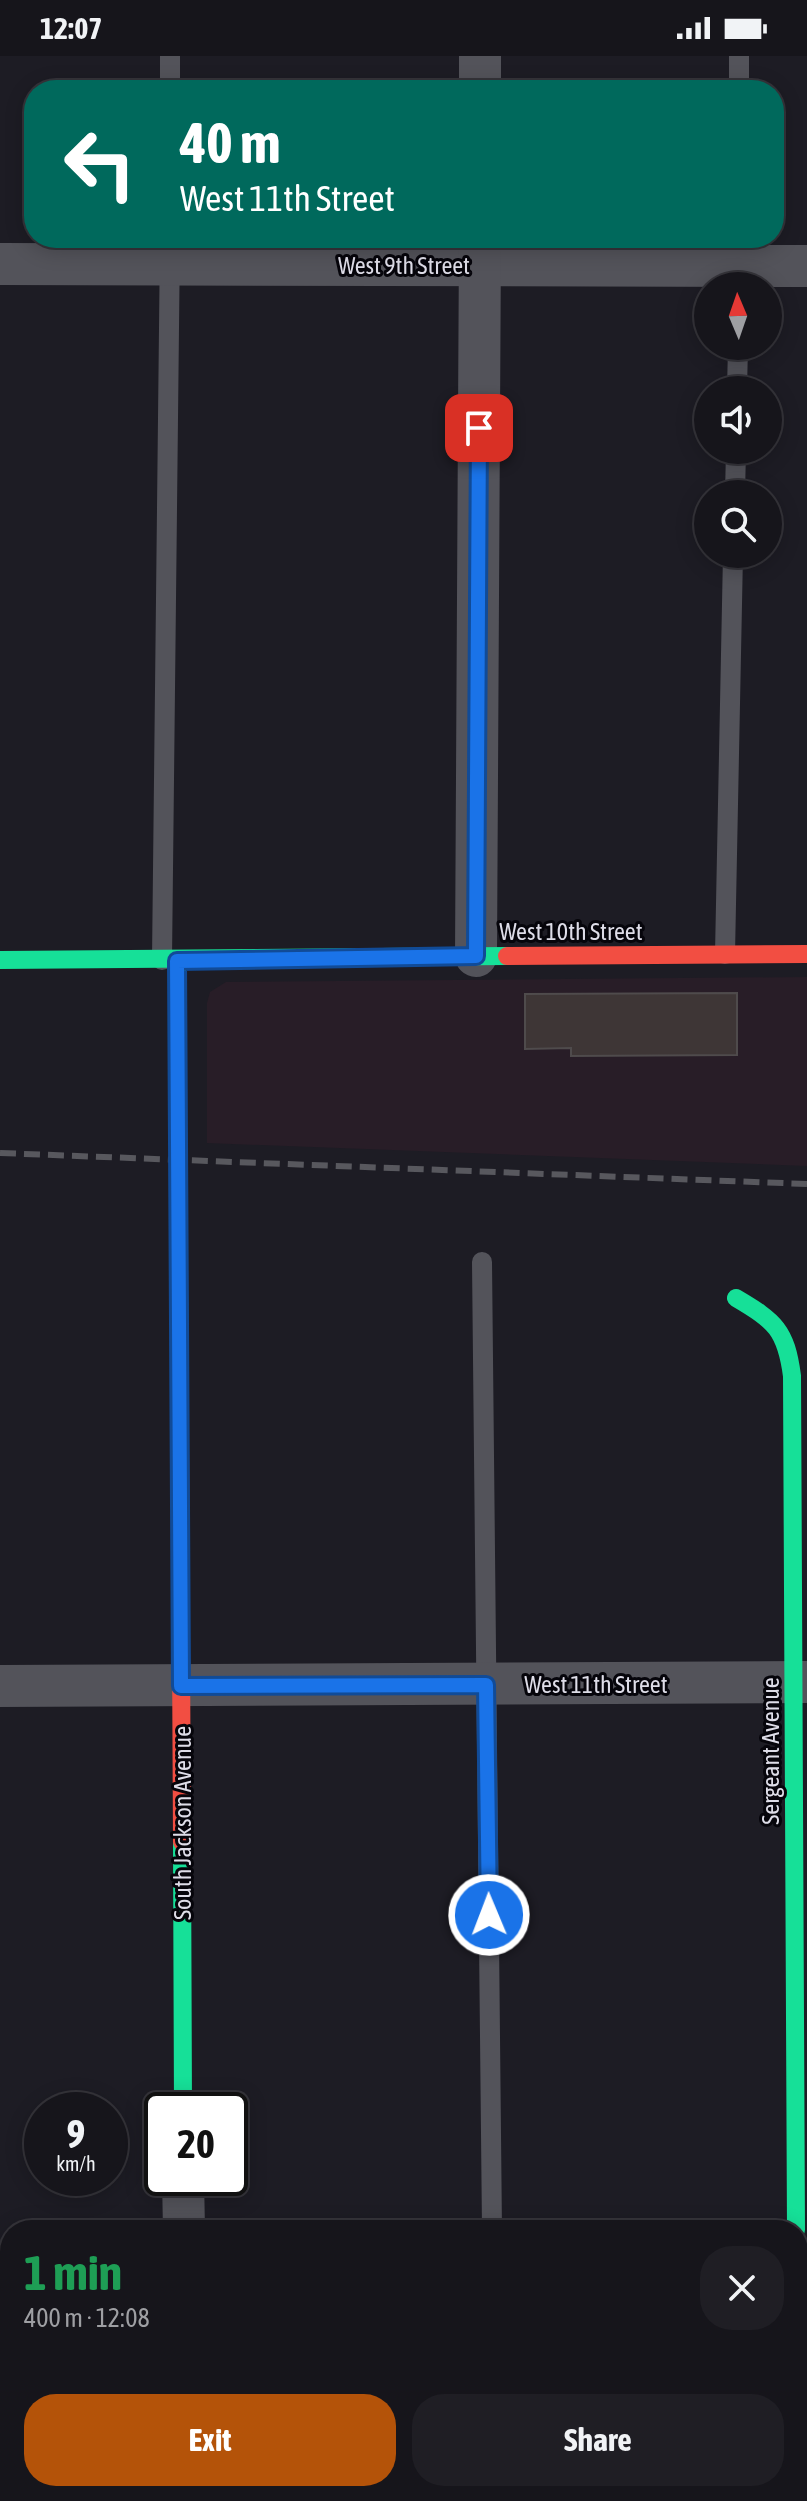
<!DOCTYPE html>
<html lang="en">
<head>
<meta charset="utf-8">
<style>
	body { margin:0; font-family:"Asap Condensed",sans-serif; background:#1f1e24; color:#f1f3f6; height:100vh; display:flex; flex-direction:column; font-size:30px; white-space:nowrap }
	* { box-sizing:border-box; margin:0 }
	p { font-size:26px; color:#9e9fa3 }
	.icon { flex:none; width:44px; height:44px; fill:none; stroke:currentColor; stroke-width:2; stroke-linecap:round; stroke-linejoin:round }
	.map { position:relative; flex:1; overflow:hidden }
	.panel { position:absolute; left:0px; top:2164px; width:808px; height:282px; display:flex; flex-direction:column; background:#16151b; border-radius:32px 32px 0 0; box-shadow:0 4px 20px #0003,0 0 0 2px #35343a }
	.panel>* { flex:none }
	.guide { position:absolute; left:24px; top:24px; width:760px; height:168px; border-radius:32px; box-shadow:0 4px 20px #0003,0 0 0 2px #35343a; background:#00695c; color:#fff; overflow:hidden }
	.needle { width:52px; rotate:358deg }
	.fabs { position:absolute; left:694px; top:216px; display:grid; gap:16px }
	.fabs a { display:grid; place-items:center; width:88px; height:88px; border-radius:50%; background:#16151b; box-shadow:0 4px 20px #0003,0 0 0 2px #35343a; font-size:40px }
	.speed { position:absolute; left:24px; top:2036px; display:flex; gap:16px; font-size:40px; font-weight:700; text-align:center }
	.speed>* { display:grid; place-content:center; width:104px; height:104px; border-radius:50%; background:#16151b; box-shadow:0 4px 20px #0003,0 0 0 2px #35343a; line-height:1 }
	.speed small { font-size:20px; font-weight:400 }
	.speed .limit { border:4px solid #111; border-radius:12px; background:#fff; color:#111 }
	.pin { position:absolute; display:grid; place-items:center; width:68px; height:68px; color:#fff; margin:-34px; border-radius:16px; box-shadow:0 4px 12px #0006 }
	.me { position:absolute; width:88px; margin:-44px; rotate:359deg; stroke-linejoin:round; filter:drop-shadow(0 0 6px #0008) }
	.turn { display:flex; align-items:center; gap:28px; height:168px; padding:0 24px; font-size:36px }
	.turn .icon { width:104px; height:104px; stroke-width:2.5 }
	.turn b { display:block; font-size:56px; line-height:68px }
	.round { display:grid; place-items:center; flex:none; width:84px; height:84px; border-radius:32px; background:#1f1e24 }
	.summary { display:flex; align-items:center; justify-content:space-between; height:136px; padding:0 24px }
	h1 { font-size:48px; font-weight:700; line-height:60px; color:#1e9e55 }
	.cta { display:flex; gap:16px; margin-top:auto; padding:16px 24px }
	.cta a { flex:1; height:92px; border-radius:32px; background:#b45309; color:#fff; font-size:32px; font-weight:700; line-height:92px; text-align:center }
	.cta a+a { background:#1f1e24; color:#f1f3f6 }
	.status { display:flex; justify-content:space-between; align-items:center; height:56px; padding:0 40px; background:#16151b; direction:ltr }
	.status svg { height:22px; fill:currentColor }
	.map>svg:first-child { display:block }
	.commercial { fill:#281d27 }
	.building { fill:#3e3636; stroke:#4f4b4c; stroke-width:2 }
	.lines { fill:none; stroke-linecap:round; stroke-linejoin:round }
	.lane { stroke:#53535a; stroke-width:20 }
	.street { stroke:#53535a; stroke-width:42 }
	.fast { stroke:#16e098; stroke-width:18 }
	.jam { stroke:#f24e42; stroke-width:18 }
	.rail { stroke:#58585e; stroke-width:6; stroke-dasharray:16 8; stroke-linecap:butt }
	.route-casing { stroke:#114b97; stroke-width:20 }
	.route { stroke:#1a73e8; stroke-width:14 }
	.labels { text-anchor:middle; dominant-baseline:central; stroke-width:6; stroke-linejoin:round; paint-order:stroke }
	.street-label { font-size:24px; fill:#dedde8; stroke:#06050b }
</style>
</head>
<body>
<div class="status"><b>12:07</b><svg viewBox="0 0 49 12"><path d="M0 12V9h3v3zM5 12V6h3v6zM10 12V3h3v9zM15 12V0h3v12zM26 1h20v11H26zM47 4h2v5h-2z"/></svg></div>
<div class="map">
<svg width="807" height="2445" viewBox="0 0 807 2445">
	<rect width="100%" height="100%" fill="#1d1c24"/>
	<path class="commercial" d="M 807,921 L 807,1110 L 207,1087 L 207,947 L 210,936 L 226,926 Z"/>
	<path class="building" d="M 737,937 L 737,999 L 571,1000 L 571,992 L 525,993 L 525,938 Z"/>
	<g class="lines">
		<g class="lane">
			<path d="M 170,0 L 170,34"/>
			<path d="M 739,0 L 739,34"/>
			<path d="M 739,214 L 739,182"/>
			<path d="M 737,334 L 738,290"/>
			<path d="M 735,438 L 736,394"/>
			<path d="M 725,898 L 733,498"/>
			<path d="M 162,904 L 170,182"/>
			<path d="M 482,1206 L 492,2174"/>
			<path d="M 494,2445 L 494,2436"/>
		</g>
		<g class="street">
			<path d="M 480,0 L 480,34"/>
			<path d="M 0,208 L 807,210"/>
			<path d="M 476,900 L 480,183"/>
			<path d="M 0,1630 L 807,1626"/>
			<path d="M 183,2122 L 184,2174"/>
			<path d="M 798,2360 L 807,2360"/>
			<path d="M 0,2364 L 10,2364"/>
			<path d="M 186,2436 L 186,2445"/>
			<path d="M 797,2436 L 797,2445"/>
		</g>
		<g class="fast">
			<path d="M 0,904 L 507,900"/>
			<path d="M 177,905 L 180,1394"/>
			<path d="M 736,1242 C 775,1265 786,1274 792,1320 L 796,2174"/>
			<path d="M 182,1786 L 183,2054"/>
		</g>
		<g class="jam">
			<path d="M 507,900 L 807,898"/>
			<path d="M 180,1394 L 182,1786"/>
		</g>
		<path class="rail" d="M 0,1097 L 807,1128"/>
	</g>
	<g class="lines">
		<g class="route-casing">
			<path id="route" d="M 479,372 L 476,900 L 177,905 L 181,1630 L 486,1629 L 489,1859"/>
		</g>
		<use href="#route" class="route"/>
	</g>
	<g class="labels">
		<g class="street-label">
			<text x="404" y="209">West 9th Street</text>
			<text x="571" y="875">West 10th Street</text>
			<text x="596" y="1628">West 11th Street</text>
			<text transform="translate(770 1695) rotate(-90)">Sergeant Avenue</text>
			<text transform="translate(182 1767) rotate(-90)">South Jackson Avenue</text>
		</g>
	</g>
</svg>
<div class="fabs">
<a><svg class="needle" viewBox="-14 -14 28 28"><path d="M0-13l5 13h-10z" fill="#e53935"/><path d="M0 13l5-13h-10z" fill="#9e9fa3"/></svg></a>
<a><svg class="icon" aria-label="sound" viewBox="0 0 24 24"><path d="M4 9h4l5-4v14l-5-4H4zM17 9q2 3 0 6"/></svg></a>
<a><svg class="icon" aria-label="search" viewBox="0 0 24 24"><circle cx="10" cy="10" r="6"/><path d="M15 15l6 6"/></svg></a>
</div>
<div class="speed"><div>9<small>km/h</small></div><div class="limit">20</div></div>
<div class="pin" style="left:479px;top:372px;background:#d93025"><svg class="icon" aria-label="arrive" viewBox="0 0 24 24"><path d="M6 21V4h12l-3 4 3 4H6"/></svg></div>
<svg class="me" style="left:489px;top:1859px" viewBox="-20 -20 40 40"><circle r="17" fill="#1a73e8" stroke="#fff" stroke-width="3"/><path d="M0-11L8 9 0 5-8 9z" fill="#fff"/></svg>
<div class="guide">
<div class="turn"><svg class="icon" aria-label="left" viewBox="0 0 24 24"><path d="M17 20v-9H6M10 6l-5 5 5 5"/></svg><div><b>40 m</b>West 11th Street</div></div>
</div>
<section class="panel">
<div class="summary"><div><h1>1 min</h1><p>400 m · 12:08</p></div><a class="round"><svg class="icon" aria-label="close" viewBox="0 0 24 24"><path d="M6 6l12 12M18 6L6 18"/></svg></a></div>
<div class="cta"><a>Exit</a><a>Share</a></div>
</section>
</div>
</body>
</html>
